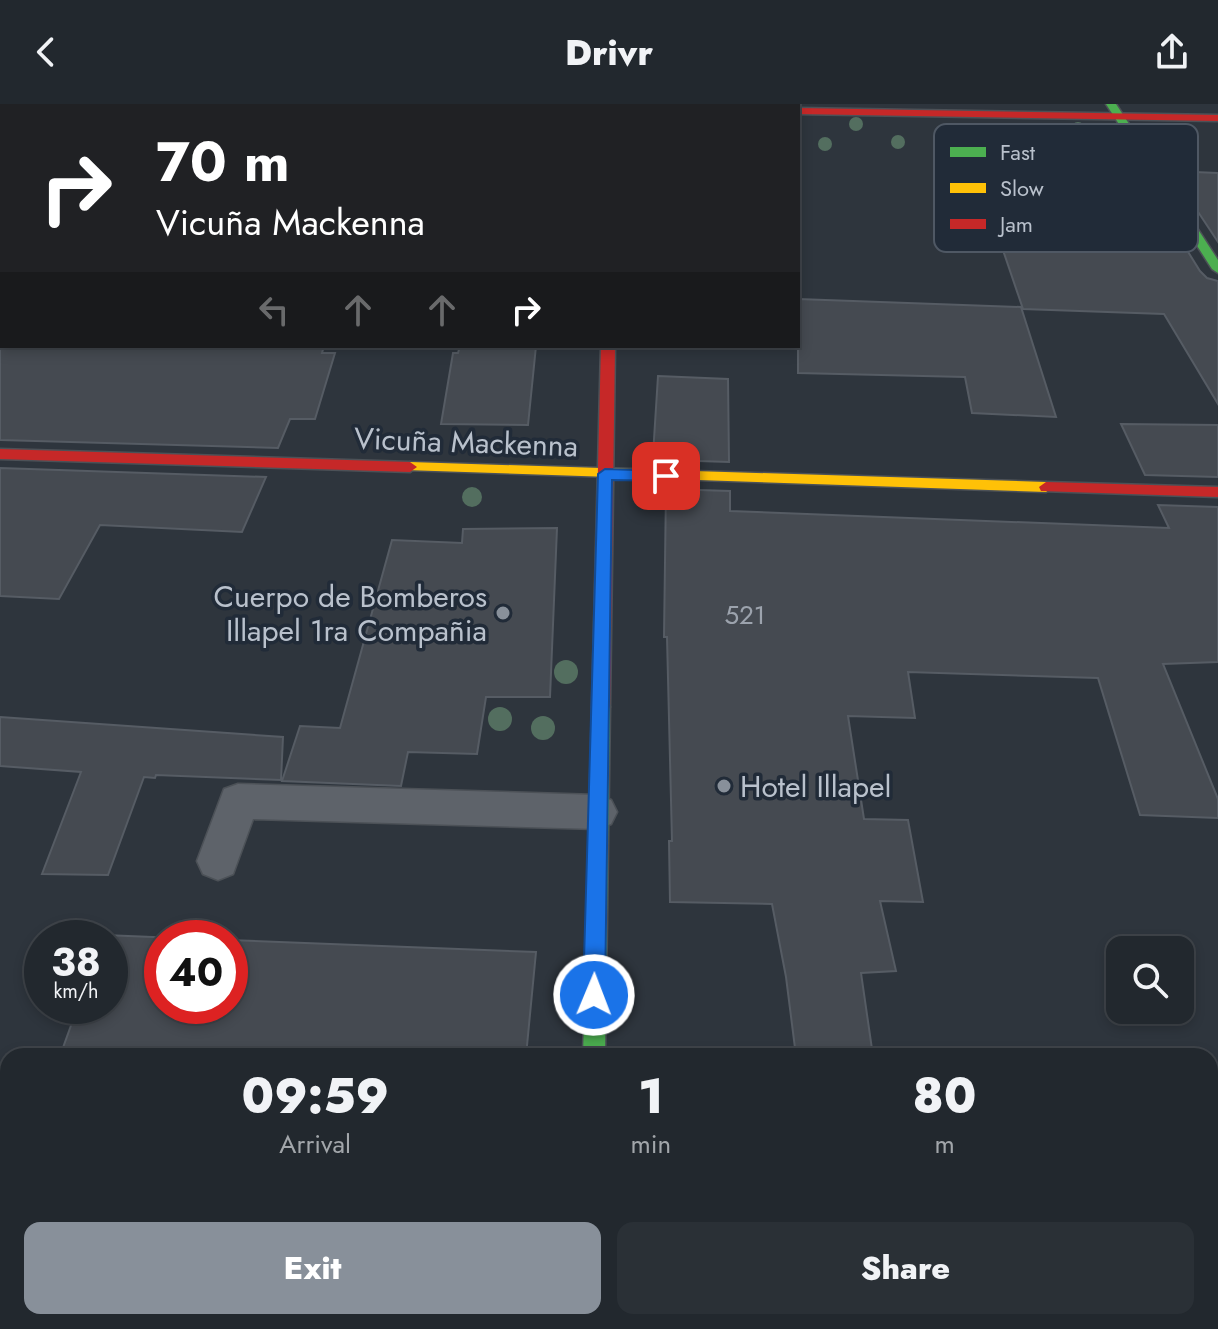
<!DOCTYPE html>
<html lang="en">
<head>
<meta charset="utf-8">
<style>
	body { margin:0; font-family:Jost,sans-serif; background:#2a3036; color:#f1f3f6; height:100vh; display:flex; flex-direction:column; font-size:30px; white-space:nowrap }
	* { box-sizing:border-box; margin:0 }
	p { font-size:26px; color:#a2a6aa }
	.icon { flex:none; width:44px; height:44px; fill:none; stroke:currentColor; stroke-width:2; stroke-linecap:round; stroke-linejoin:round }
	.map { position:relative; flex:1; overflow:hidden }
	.sheet { position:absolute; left:0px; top:944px; width:1218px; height:282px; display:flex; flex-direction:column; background:#22282e; border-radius:24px 24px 0 0; box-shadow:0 4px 12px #0003,0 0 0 2px #3f444a }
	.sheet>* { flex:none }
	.guide { position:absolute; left:0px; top:0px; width:800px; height:244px; box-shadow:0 4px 12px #0003,0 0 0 2px #3f444a; background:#202124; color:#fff; overflow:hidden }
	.fabs { position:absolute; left:1106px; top:832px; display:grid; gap:16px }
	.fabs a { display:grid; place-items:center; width:88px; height:88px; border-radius:16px; background:#22282e; box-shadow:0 4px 12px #0003,0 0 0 2px #3f444a; font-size:40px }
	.speed { position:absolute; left:24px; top:816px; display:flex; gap:16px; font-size:40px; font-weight:700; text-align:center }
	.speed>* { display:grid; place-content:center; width:104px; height:104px; border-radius:50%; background:#22282e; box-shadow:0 4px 12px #0003,0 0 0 2px #3f444a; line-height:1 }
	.speed small { font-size:20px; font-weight:400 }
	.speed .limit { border:12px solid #d22; background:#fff; color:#111 }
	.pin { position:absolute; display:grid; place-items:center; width:68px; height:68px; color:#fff; margin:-34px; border-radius:16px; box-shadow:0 4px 12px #0006 }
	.me { position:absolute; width:88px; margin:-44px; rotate:1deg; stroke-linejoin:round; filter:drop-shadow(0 0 6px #0008) }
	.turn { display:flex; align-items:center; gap:28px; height:168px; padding:0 24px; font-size:36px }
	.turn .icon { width:104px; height:104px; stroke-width:2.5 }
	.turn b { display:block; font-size:56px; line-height:68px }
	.lanes { display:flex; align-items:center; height:76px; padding:0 24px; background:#0003; justify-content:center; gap:40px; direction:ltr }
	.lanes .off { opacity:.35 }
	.eta { display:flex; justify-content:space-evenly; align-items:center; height:136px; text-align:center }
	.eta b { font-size:48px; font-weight:800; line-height:56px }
	.button { display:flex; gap:16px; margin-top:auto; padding:16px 24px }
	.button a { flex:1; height:92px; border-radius:16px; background:#88909a; color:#fff; font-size:32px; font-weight:800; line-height:92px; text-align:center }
	.button a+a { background:#2a3036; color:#f1f3f6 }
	header { display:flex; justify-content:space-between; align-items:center; height:104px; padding:0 24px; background:#22282e; font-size:36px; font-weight:800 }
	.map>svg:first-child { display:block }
	.building { fill:#454a51; stroke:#565c64; stroke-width:2 }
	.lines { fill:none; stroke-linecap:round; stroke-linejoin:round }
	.lane-casing { stroke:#4c5157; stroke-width:3 }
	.street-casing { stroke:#4c5157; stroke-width:3 }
	.fast-casing { stroke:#4c5157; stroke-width:3 }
	.slow-casing { stroke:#4c5157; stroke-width:3 }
	.jam-casing { stroke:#4c5157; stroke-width:3 }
	.lane { fill:#5e636a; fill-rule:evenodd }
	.street { fill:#5e636a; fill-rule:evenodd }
	.fast { fill:#4caf50; fill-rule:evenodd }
	.slow { fill:#ffc107; fill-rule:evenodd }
	.jam { fill:#c62828; fill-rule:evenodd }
	.tree { fill:#536e5f }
	.route { fill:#1a73e8; stroke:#114b97; stroke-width:2 }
	.poi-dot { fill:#88909a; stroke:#212b38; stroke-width:3 }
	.labels { text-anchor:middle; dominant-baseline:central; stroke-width:7; stroke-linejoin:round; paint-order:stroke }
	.number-label { font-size:26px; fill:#9ca3ad }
	.street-label { font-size:30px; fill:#b9c1cc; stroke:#212b38 }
	.poi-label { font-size:30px; fill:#b9c1cc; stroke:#212b38; text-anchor:end }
	.key { fill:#212b38; stroke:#4f5864; stroke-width:2 }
	.key-label { font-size:22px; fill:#b9c1cc }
</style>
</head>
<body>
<header><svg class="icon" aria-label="back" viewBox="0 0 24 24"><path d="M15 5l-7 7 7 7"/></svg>Drivr<svg class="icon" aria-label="share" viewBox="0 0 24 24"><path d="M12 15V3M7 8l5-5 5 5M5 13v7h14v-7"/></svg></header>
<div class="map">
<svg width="1218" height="1225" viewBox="0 0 1218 1225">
	<rect width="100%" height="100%" fill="#2e353d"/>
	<g class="building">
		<path d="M 974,61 L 1137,66 L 1200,167 L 1207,174 L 1218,177 L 1218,300 L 1164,210 L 1023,205 Z"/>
		<path d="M 1171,67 L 1218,69 L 1218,138 Z"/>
		<path d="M 798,195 L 1021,203 L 1056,313 L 972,309 L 965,273 L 798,269 Z"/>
		<path d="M 0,242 L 324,242 L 322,249 L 335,249 L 315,315 L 290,315 L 278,344 L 0,336 Z"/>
		<path d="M 460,242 L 536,242 L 528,321 L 441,320 L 453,249 L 458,249 Z"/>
		<path d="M 658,272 L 728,275 L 729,358 L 666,356 L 666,352 L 653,351 Z"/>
		<path d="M 1121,320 L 1218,321 L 1218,373 L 1145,371 Z"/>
		<path d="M 0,364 L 266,373 L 242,428 L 100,421 L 59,495 L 0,492 Z"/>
		<path d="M 666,385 L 730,387 L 730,407 L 1169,424 L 1158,401 L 1218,403 L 1218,558 L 1163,560 L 1218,695 L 1218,714 L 1140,711 L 1098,574 L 908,568 L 915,614 L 848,612 L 864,715 L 908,716 L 923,798 L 880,797 L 896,867 L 861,869 L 873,952 L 796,952 L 786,873 L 772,800 L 670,798 L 669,737 L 672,737 L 667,533 L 664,533 Z"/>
		<path d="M 557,424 L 550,593 L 486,593 L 477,650 L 408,648 L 401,682 L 282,677 L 300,622 L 340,624 L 392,436 L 462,439 L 463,425 Z"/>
		<path d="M 0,613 L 283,633 L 281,676 L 156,671 L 155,674 L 144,673 L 108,771 L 42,770 L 81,668 L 0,662 Z"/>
		<path d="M 104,831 L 177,834 L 162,834 L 162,902 L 230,902 L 230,836 L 536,848 L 526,952 L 60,952 L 78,902 L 110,902 L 110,834 L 103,834 Z"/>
	</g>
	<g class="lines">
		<g class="lane-casing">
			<path id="lane" d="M 238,680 L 597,691 L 611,696 L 617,708 L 611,720 L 597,725 L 253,715 L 233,770 L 218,776 L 203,770 L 197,757 L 224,685 Z"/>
		</g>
		<g class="street-casing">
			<path id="street" d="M 0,1188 L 8,1188 L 8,1218 L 180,1218 L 183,1225 L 0,1225 Z"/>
		</g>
		<g class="fast-casing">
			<g id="fast">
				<path d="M 1106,0 L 1116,0 L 1218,156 L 1218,169 L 1212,165 Z"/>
				<path d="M 601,596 L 607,598 L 610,603 L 605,952 L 583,952 L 592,603 L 595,598 Z"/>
			</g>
		</g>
		<g class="slow-casing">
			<g id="slow">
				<path d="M 91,0 L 101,0 L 90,2 Z"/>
				<path d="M 375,0 L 475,0 L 476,2 L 376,2 Z"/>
				<rect x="609" y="0" width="10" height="2"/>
				<path d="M 2,135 L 2,145 L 0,146 L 0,136 Z"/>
				<path d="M 410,358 L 1046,378 L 1053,383 L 1046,388 L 405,366 L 403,363 Z"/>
				<rect x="577" y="1218" width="26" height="7"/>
			</g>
		</g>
		<g class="jam-casing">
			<g id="jam">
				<path d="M 798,4 L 1218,11 L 1218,17 L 798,10 Z"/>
				<path d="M 601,242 L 615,242 L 610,603 L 607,608 L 595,608 L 592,603 Z"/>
				<path d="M 0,345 L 410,358 L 417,363 L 410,368 L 0,355 Z"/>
				<path d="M 1046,378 L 1218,383 L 1218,393 L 1041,387 L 1039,383 Z"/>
			</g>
		</g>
		<use href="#lane" class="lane"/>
		<use href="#street" class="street"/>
		<use href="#fast" class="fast"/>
		<use href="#slow" class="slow"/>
		<use href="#jam" class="jam"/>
	</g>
	<g class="tree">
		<circle cx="856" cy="20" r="7"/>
		<circle cx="1078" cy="25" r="7"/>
		<circle cx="898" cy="38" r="7"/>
		<circle cx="825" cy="40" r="7"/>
		<circle cx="472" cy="393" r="10"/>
		<circle cx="566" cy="568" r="12"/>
		<circle cx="500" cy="615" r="12"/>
		<circle cx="543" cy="624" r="12"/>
	</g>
	<path class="route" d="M 605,365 L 666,367 L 674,372 L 666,377 L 612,376 L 605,891 L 602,898 L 594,902 L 587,898 L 583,891 L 598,370 Z"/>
	<g class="poi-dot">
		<circle cx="503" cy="509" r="8"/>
		<circle cx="724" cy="682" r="8"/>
	</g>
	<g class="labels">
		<g class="number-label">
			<text x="745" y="511">521</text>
		</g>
		<g class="street-label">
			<text transform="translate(466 338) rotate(2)">Vicuña Mackenna</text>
		</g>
		<g class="poi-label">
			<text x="487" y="492">Cuerpo de Bomberos<tspan x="487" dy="34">Illapel 1ra Compañia</tspan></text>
			<text x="740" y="682" text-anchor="start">Hotel Illapel</text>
		</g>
	</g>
	<rect x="934" y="20" width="264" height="128" rx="12" class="key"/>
	<rect x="950" y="43" width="36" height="10" fill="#4caf50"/>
	<rect x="950" y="79" width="36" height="10" fill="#ffc107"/>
	<rect x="950" y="115" width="36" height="10" fill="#c62828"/>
	<g class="key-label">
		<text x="1000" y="56">Fast</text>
		<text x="1000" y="92">Slow</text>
		<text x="1000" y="128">Jam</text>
	</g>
</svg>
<div class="fabs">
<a><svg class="icon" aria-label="search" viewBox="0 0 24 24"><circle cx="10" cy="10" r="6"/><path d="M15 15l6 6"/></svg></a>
</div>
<div class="speed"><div>38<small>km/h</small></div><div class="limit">40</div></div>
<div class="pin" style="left:666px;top:372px;background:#d93025"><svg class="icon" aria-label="arrive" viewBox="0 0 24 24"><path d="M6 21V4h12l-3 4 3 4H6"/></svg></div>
<svg class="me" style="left:594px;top:891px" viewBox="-20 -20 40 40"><circle r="17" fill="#1a73e8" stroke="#fff" stroke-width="3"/><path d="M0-11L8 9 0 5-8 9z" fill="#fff"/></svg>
<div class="guide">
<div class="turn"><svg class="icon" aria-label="right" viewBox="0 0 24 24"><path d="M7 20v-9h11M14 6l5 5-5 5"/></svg><div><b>70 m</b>Vicuña Mackenna</div></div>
<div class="lanes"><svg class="icon off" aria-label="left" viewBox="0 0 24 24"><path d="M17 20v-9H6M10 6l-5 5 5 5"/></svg><svg class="icon off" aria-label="ahead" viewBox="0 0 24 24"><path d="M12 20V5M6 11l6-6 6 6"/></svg><svg class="icon off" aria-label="ahead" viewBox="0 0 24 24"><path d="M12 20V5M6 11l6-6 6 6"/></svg><svg class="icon" aria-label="right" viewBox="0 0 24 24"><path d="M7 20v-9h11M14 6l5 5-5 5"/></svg></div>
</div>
<section class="sheet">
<div class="eta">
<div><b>09:59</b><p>Arrival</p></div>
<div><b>1</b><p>min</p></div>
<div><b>80</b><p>m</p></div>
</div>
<div class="button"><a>Exit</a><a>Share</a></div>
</section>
</div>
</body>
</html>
